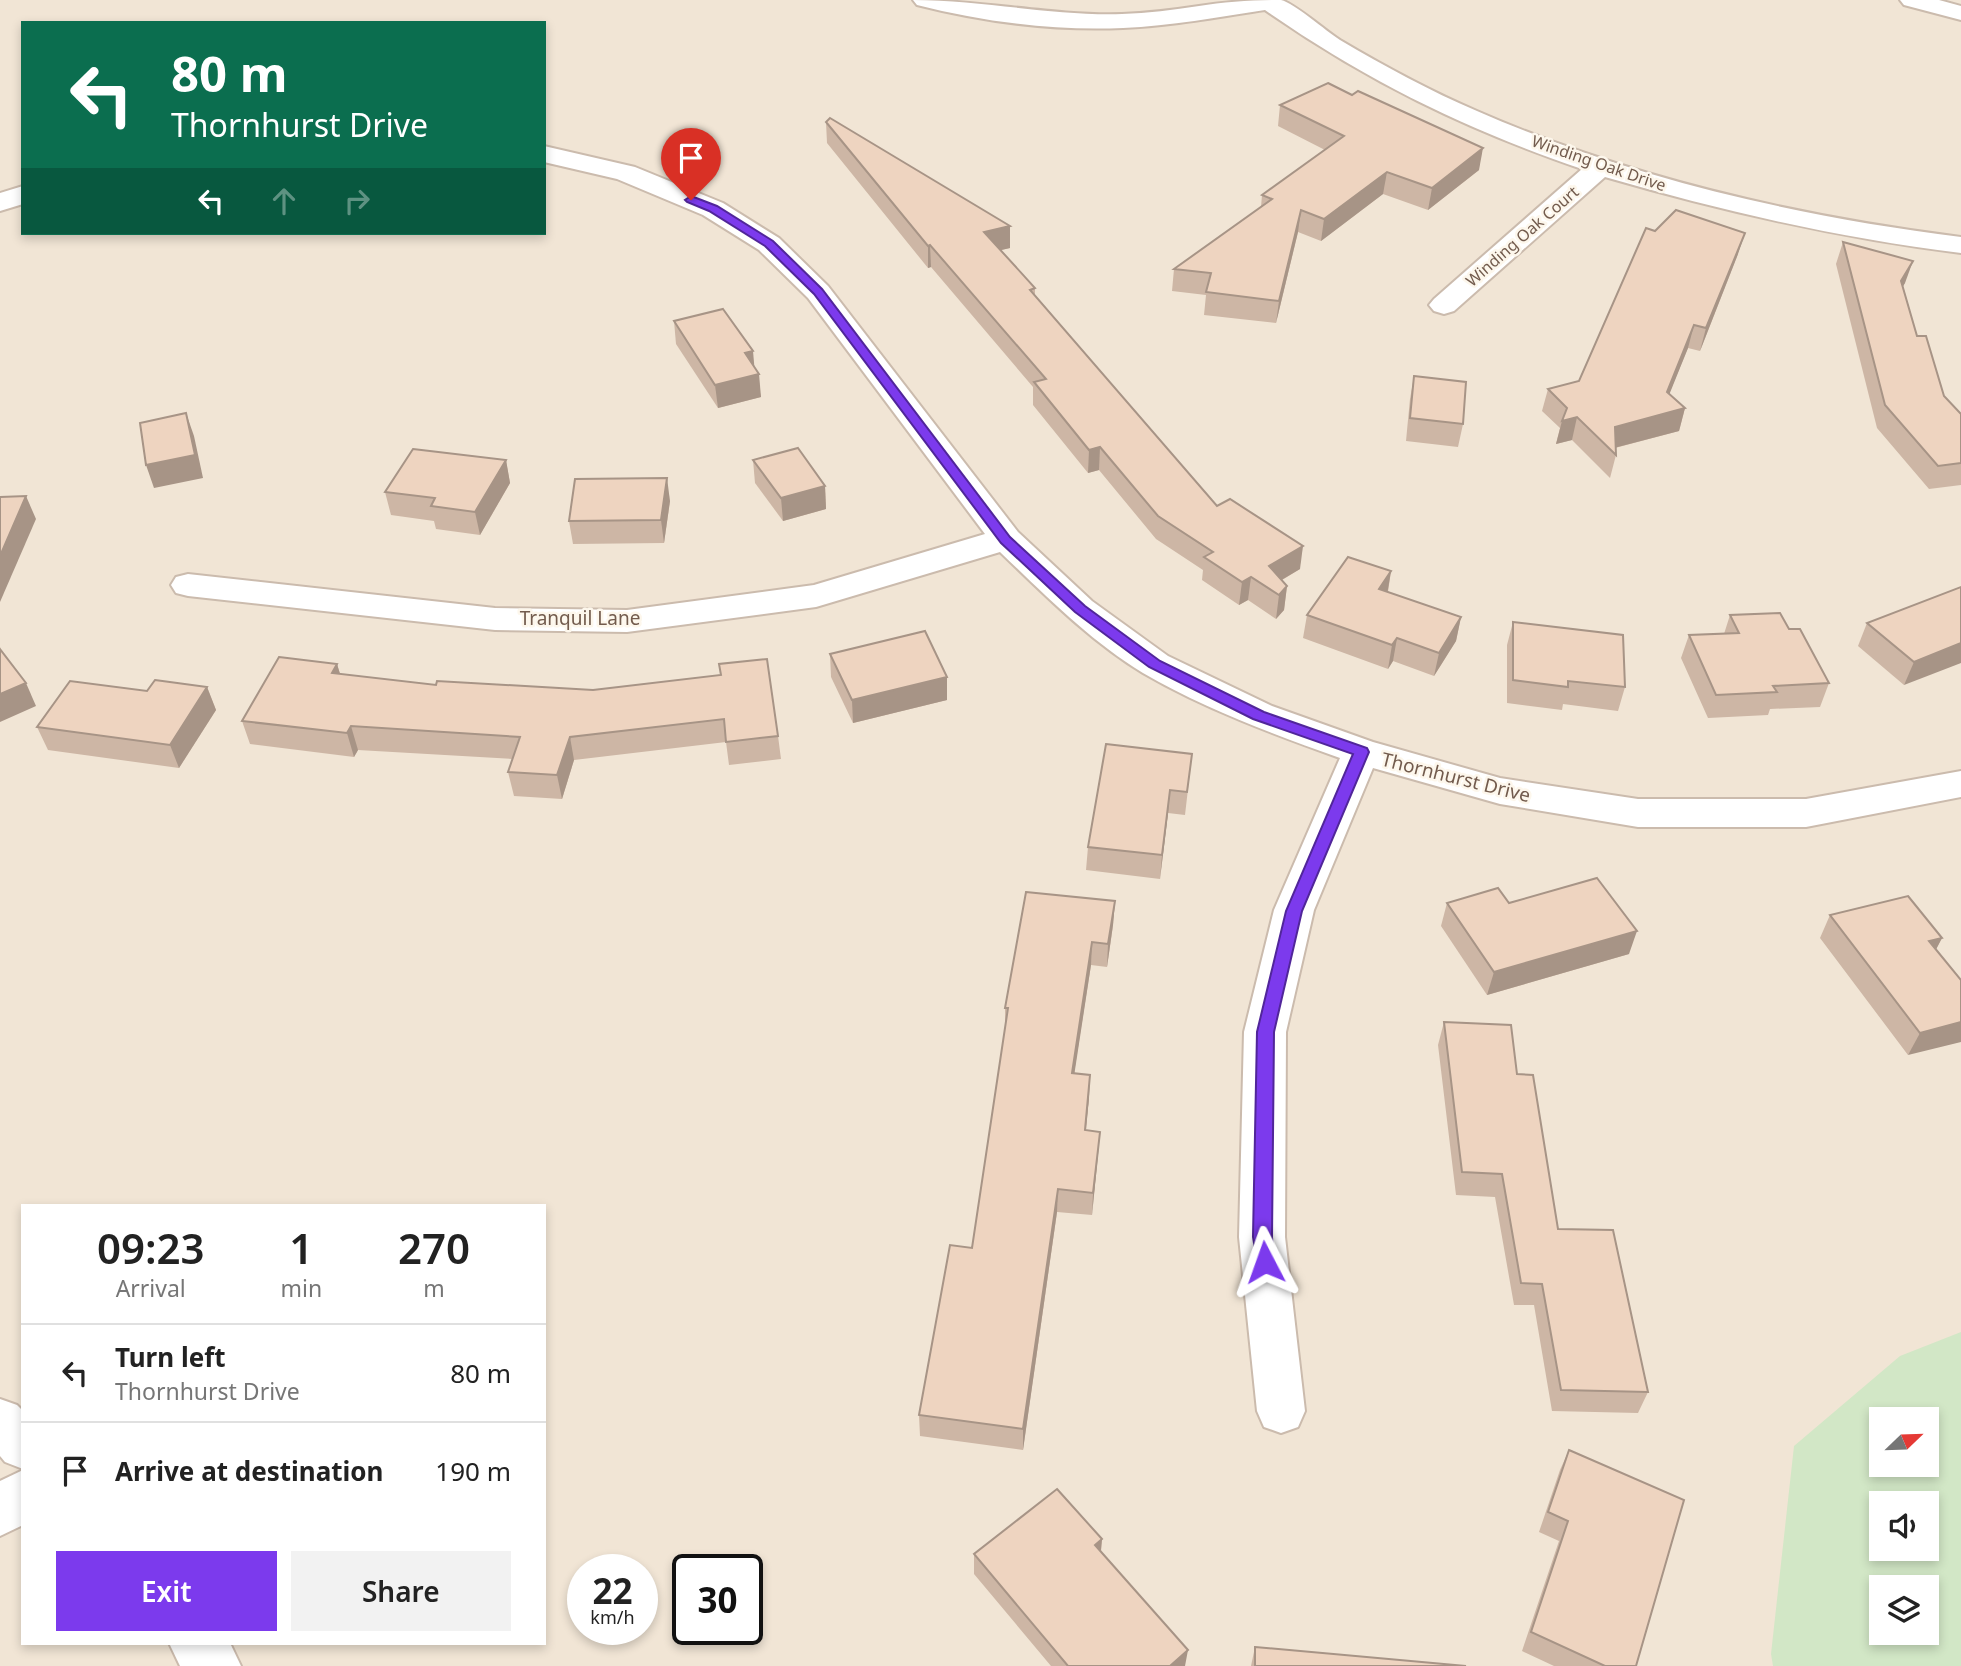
<!DOCTYPE html>
<html lang="en">
<head>
<meta charset="utf-8">
<style>
	body { margin:0; font-family:"Noto Sans",sans-serif; background:#f2f2f2; color:#222; height:100vh; display:flex; flex-direction:column; font-size:26px; white-space:nowrap }
	* { box-sizing:border-box; margin:0 }
	p { font-size:23px; color:#767676 }
	.icon { flex:none; width:38px; height:38px; fill:none; stroke:currentColor; stroke-width:2; stroke-linecap:round; stroke-linejoin:round }
	.map { position:relative; flex:1; overflow:hidden }
	.sheet { position:absolute; left:21px; top:1204px; width:525px; height:441px; display:flex; flex-direction:column; background:#fff; border-radius:0px; box-shadow:0 4px 10px #0003 }
	.sheet>* { flex:none }
	.guide { position:absolute; left:21px; top:21px; width:525px; height:214px; border-radius:0px; box-shadow:0 4px 10px #0003; background:#0b6e4f; color:#fff; overflow:hidden }
	.needle { width:46px; rotate:67deg }
	.buttons { position:absolute; left:1869px; top:1407px; display:grid; gap:14px }
	.buttons a { display:grid; place-items:center; width:70px; height:70px; border-radius:0px; background:#fff; box-shadow:0 4px 10px #0003; font-size:35px }
	.speed { position:absolute; left:567px; top:1554px; display:flex; gap:14px; font-size:35px; font-weight:700; text-align:center }
	.speed>* { display:grid; place-content:center; width:91px; height:91px; border-radius:50%; background:#fff; box-shadow:0 4px 10px #0003; line-height:1 }
	.speed small { font-size:18px; font-weight:400 }
	.speed .limit { border:4px solid #111; border-radius:10px; background:#fff; color:#111 }
	.pin { position:absolute; display:grid; place-items:center; width:60px; height:60px; color:#fff; margin:-72px -30px; border-radius:50% 50% 50% 0; rotate:-45deg; box-shadow:0 0 7px #0007 }
	.pin .icon { rotate:45deg }
	.me { position:absolute; width:77px; margin:-38px; rotate:356deg; stroke-linejoin:round; filter:drop-shadow(0 0 5px #0008) }
	.turn { display:flex; align-items:center; gap:24px; height:147px; padding:0 35px; font-size:32px }
	.turn .icon { width:91px; height:91px; stroke-width:2.5 }
	.turn b { display:block; font-size:49px; line-height:60px }
	.lanes { display:flex; align-items:center; height:66px; padding:0 35px; background:#0003; justify-content:center; gap:35px; direction:ltr }
	.lanes .off { opacity:.35 }
	.eta { display:flex; justify-content:space-evenly; align-items:center; height:119px; text-align:center }
	.eta b { font-size:42px; font-weight:600; line-height:49px }
	.cta { display:flex; gap:14px; margin-top:auto; padding:14px 35px }
	.cta a { flex:1; height:80px; border-radius:0px; background:#7c3aed; color:#fff; font-size:28px; font-weight:600; line-height:80px; text-align:center }
	.cta a+a { background:#f2f2f2; color:#222 }
	ul { padding:0; list-style:none }
	li { display:flex; align-items:center; gap:21px; height:98px; padding:0 35px; border-top:2px solid #e0e0e0 }
	li div { flex:1 }
	li b { display:block; font-size:26px }
	li em { font-style:normal }
	.map>svg:first-child { display:block }
	.residential { fill:#f1e5d5; fill-rule:evenodd }
	.green { fill:#d2e7c6; fill-rule:evenodd }
	.lines { fill:none; stroke-linecap:round; stroke-linejoin:round }
	.minor-casing { stroke:#cbbbad; stroke-width:4 }
	.minor { fill:#fff; fill-rule:evenodd }
	.wall { fill:#cdb6a5 }
	.shaded-wall { fill:#a79486 }
	.building { fill:#eed4c0; stroke:#a79486; stroke-width:2 }
	.route { fill:#7c3aed; stroke:#51269a; stroke-width:2 }
	.labels { text-anchor:middle; dominant-baseline:central; stroke-width:5; stroke-linejoin:round; paint-order:stroke }
	.far-street-label { font-size:16px; fill:#725b4d; stroke:#fdf7ec }
	.street-label { font-size:19px; fill:#725b4d; stroke:#fdf7ec }
</style>
</head>
<body>
<div class="map">
<svg width="1961" height="1666" viewBox="0 0 1961 1666">
	<rect width="100%" height="100%" fill="#faf3e6"/>
	<path class="residential" d="M 0,0 L 1961,0 L 1961,1666 L 0,1666 ZM 23,23 L 544,23 L 544,233 L 23,233 ZM 23,1206 L 544,1206 L 544,1643 L 23,1643 ZM 1881,1419 L 1927,1419 L 1927,1465 L 1881,1465 ZM 1881,1503 L 1927,1503 L 1927,1549 L 1881,1549 ZM 583,1570 L 642,1570 L 642,1629 L 583,1629 ZM 688,1570 L 747,1570 L 747,1629 L 688,1629 ZM 1881,1587 L 1927,1587 L 1927,1633 L 1881,1633 Z"/>
	<path class="green" d="M 1961,1332 L 1961,1666 L 1773,1666 L 1771,1654 L 1794,1446 L 1900,1356 ZM 1881,1419 L 1927,1419 L 1927,1465 L 1881,1465 ZM 1881,1503 L 1927,1503 L 1927,1549 L 1881,1549 ZM 1881,1587 L 1927,1587 L 1927,1633 L 1881,1633 Z"/>
	<g class="lines">
		<g class="minor-casing">
			<g id="minor">
				<path d="M 913,0 C 983,0 1051,16 1122,14 C 1148,13 1173,10 1199,6 C 1224,2 1255,0 1281,0 C 1294,3 1326,31 1340,40 C 1384,66 1430,91 1477,111 C 1630,178 1795,216 1961,237 L 1961,253 C 1839,238 1722,211 1605,177 L 1454,311 L 1444,314 L 1434,311 L 1429,305 L 1434,299 L 1582,169 C 1465,129 1367,81 1265,10 C 1218,17 1171,26 1123,28 C 1054,31 984,22 917,5 Z"/>
				<path d="M 1900,0 L 1939,0 L 1961,6 L 1961,20 L 1904,5 Z"/>
				<path d="M 544,146 L 635,167 L 723,203 L 779,238 L 828,286 L 1018,532 L 1092,601 L 1168,656 L 1272,706 L 1373,742 L 1500,778 L 1638,799 L 1806,799 L 1961,771 L 1961,797 L 1806,827 L 1638,827 L 1500,804 L 1373,768 L 1314,910 L 1286,1032 L 1285,1237 L 1305,1411 L 1298,1427 L 1281,1433 L 1264,1427 L 1257,1411 L 1239,1237 L 1244,1032 L 1274,910 L 1340,758 C 1273,734 1205,709 1143,673 C 1090,641 1045,595 1000,552 L 816,607 L 627,632 L 495,630 L 188,596 L 176,593 L 171,585 L 176,577 L 188,574 L 495,608 L 627,610 L 814,585 L 985,534 L 808,298 L 759,250 L 703,215 L 617,179 L 544,162 Z"/>
				<path d="M 23,186 L 23,204 L 0,211 L 0,193 Z"/>
				<path d="M 0,1399 L 17,1405 L 23,1411 L 23,1469 L 5,1462 L 0,1456 Z"/>
				<path d="M 23,1470 L 23,1525 L 0,1536 L 0,1481 Z"/>
				<path d="M 169,1643 L 230,1643 L 241,1666 L 180,1666 Z"/>
			</g>
		</g>
		<use href="#minor" class="minor"/>
	</g>
	<g class="wall">
		<path d="M 1280,105 L 1479,170 L 1428,210 L 1383,194 L 1321,241 L 1298,232 L 1276,323 L 1204,315 L 1206,295 L 1172,291 L 1174,269 L 1261,207 L 1262,195 L 1325,150 L 1278,126 Z"/>
		<path d="M 826,122 L 1010,248 L 1001,250 L 1035,288 L 1035,295 L 1217,506 L 1300,569 L 1282,580 L 1287,586 L 1284,610 L 1276,619 L 1248,600 L 1239,605 L 1202,580 L 1203,570 L 1156,539 L 1099,470 L 1088,473 L 1033,405 L 1033,387 L 931,267 L 928,268 L 827,143 Z"/>
		<path d="M 1843,242 L 1905,283 L 1903,286 L 1917,336 L 1944,396 L 1961,414 L 1961,485 L 1929,489 L 1877,428 L 1836,264 Z"/>
		<path d="M 1738,254 L 1700,351 L 1688,348 L 1669,394 L 1685,408 L 1679,431 L 1615,448 L 1616,455 L 1610,478 L 1572,440 L 1556,444 L 1560,428 L 1542,411 L 1548,389 L 1579,381 Z"/>
		<path d="M 674,321 L 755,367 L 761,397 L 718,408 L 676,344 Z"/>
		<path d="M 1414,376 L 1463,424 L 1458,447 L 1406,441 L 1410,399 Z"/>
		<path d="M 506,460 L 510,483 L 480,535 L 436,529 L 434,521 L 391,515 L 385,492 Z"/>
		<path d="M 753,460 L 825,486 L 826,509 L 783,521 L 755,483 Z"/>
		<path d="M 670,501 L 664,543 L 573,544 L 569,521 Z"/>
		<path d="M 1391,571 L 1388,592 L 1461,617 L 1456,641 L 1434,676 L 1393,661 L 1388,669 L 1303,638 L 1307,615 Z"/>
		<path d="M 1961,587 L 1904,685 L 1858,646 L 1867,623 Z"/>
		<path d="M 1730,615 L 1789,629 L 1829,683 L 1820,707 L 1770,709 L 1768,715 L 1708,718 L 1681,658 L 1689,635 L 1724,634 Z"/>
		<path d="M 1513,622 L 1625,687 L 1618,711 L 1563,704 L 1562,710 L 1507,703 L 1507,645 Z"/>
		<path d="M 830,654 L 947,677 L 947,700 L 853,723 L 831,677 Z"/>
		<path d="M 337,664 L 340,674 L 436,685 L 593,690 L 721,675 L 778,736 L 781,759 L 729,765 L 726,742 L 574,760 L 562,799 L 514,796 L 508,772 L 513,759 L 358,750 L 354,757 L 250,744 L 242,721 Z"/>
		<path d="M 207,687 L 216,710 L 179,768 L 48,750 L 37,727 L 147,691 Z"/>
		<path d="M 1192,754 L 1185,815 L 1168,813 L 1160,879 L 1086,870 L 1088,847 Z"/>
		<path d="M 1115,901 L 1113,925 L 1107,967 L 1091,965 L 1074,1073 L 1089,1098 L 1086,1130 L 1100,1132 L 1092,1215 L 1057,1212 L 1023,1450 L 920,1436 L 919,1415 L 972,1248 L 1005,1031 L 1005,1008 Z"/>
		<path d="M 1447,903 L 1509,903 L 1629,954 L 1487,995 L 1441,926 Z"/>
		<path d="M 1830,915 L 1942,938 L 1936,949 L 1961,980 L 1908,1055 L 1820,938 Z"/>
		<path d="M 1444,1022 L 1517,1074 L 1558,1229 L 1648,1392 L 1638,1413 L 1552,1411 L 1534,1305 L 1514,1305 L 1495,1197 L 1456,1195 L 1438,1045 Z"/>
		<path d="M 1569,1450 L 1636,1666 L 1554,1666 L 1522,1651 L 1559,1541 L 1539,1532 L 1560,1470 Z"/>
		<path d="M 1102,1539 L 1101,1552 L 1185,1666 L 1051,1666 L 974,1574 L 974,1554 Z"/>
		<path d="M 1255,1647 L 1466,1666 L 1251,1666 Z"/>
	</g>
	<g class="shaded-wall">
		<path d="M 1483,148 L 1479,170 L 1428,210 L 1432,188 Z"/>
		<path d="M 1387,172 L 1383,194 L 1321,241 L 1324,219 Z"/>
		<path d="M 1301,210 L 1298,232 L 1276,323 L 1279,301 Z"/>
		<path d="M 1010,226 L 1010,248 L 984,254 L 984,232 Z"/>
		<path d="M 1745,233 L 1738,254 L 1700,351 L 1706,328 Z"/>
		<path d="M 930,245 L 931,267 L 928,268 L 928,246 Z"/>
		<path d="M 1913,261 L 1905,283 L 1893,303 L 1901,281 Z"/>
		<path d="M 1694,325 L 1688,348 L 1661,415 L 1667,392 Z"/>
		<path d="M 753,351 L 755,374 L 745,353 Z"/>
		<path d="M 759,374 L 761,397 L 718,408 L 715,385 Z"/>
		<path d="M 1685,408 L 1679,431 L 1610,449 L 1615,427 Z"/>
		<path d="M 186,413 L 194,436 L 203,478 L 154,488 L 146,465 Z"/>
		<path d="M 1577,417 L 1572,440 L 1556,444 L 1562,421 Z"/>
		<path d="M 1100,447 L 1099,470 L 1088,473 L 1089,450 Z"/>
		<path d="M 506,460 L 510,483 L 480,535 L 475,512 Z"/>
		<path d="M 667,478 L 670,501 L 664,543 L 661,520 Z"/>
		<path d="M 825,486 L 826,509 L 783,521 L 781,498 Z"/>
		<path d="M 26,496 L 36,519 L 0,602 L 0,556 Z"/>
		<path d="M 1303,546 L 1300,569 L 1268,588 L 1269,566 Z"/>
		<path d="M 1391,571 L 1387,595 L 1379,589 Z"/>
		<path d="M 1251,577 L 1248,600 L 1239,605 L 1242,582 Z"/>
		<path d="M 1287,586 L 1284,610 L 1276,619 L 1279,595 Z"/>
		<path d="M 1461,617 L 1456,641 L 1434,676 L 1439,653 Z"/>
		<path d="M 1397,638 L 1393,661 L 1388,669 L 1392,645 Z"/>
		<path d="M 1961,643 L 1961,663 L 1904,685 L 1914,662 Z"/>
		<path d="M 337,664 L 344,687 L 332,673 Z"/>
		<path d="M 947,677 L 947,700 L 853,723 L 852,700 Z"/>
		<path d="M 26,683 L 36,706 L 0,722 L 0,694 Z"/>
		<path d="M 207,687 L 216,710 L 179,768 L 170,745 Z"/>
		<path d="M 351,726 L 358,750 L 354,757 L 347,733 Z"/>
		<path d="M 570,737 L 574,760 L 562,799 L 557,775 Z"/>
		<path d="M 1170,790 L 1168,813 L 1160,879 L 1162,855 Z"/>
		<path d="M 1115,901 L 1113,925 L 1107,967 L 1108,944 Z"/>
		<path d="M 1637,931 L 1629,954 L 1487,995 L 1494,972 Z"/>
		<path d="M 1942,938 L 1930,961 L 1929,941 Z"/>
		<path d="M 1092,942 L 1091,965 L 1071,1096 L 1072,1073 Z"/>
		<path d="M 1961,1022 L 1961,1042 L 1908,1055 L 1920,1033 Z"/>
		<path d="M 1090,1075 L 1089,1098 L 1083,1153 L 1085,1130 Z"/>
		<path d="M 1100,1132 L 1098,1155 L 1092,1215 L 1093,1193 Z"/>
		<path d="M 1058,1189 L 1057,1212 L 1023,1450 L 1023,1429 Z"/>
		<path d="M 1102,1539 L 1100,1559 L 1095,1545 Z"/>
		<path d="M 1188,1650 L 1185,1666 L 1170,1666 Z"/>
	</g>
	<g class="building">
		<path d="M 1328,83 L 1352,95 L 1358,91 L 1483,148 L 1432,188 L 1387,172 L 1324,219 L 1301,210 L 1279,301 L 1206,292 L 1211,273 L 1174,269 L 1272,199 L 1262,195 L 1344,136 L 1280,105 Z"/>
		<path d="M 830,118 L 1010,226 L 984,232 L 1035,288 L 1030,290 L 1217,506 L 1230,499 L 1303,546 L 1269,566 L 1287,586 L 1279,595 L 1251,577 L 1242,582 L 1204,557 L 1213,552 L 1158,516 L 1100,447 L 1089,450 L 1034,382 L 1046,379 L 930,245 L 928,246 L 826,122 Z"/>
		<path d="M 1676,210 L 1745,233 L 1706,328 L 1694,325 L 1667,392 L 1685,408 L 1615,427 L 1616,455 L 1577,417 L 1562,421 L 1567,408 L 1548,389 L 1579,381 L 1646,228 L 1655,231 Z"/>
		<path d="M 1843,242 L 1913,261 L 1901,281 L 1917,336 L 1926,336 L 1944,396 L 1961,414 L 1961,463 L 1938,466 L 1885,405 Z"/>
		<path d="M 723,309 L 753,351 L 745,353 L 759,374 L 715,385 L 674,321 Z"/>
		<path d="M 1414,376 L 1466,382 L 1463,424 L 1410,418 Z"/>
		<path d="M 186,413 L 195,455 L 146,465 L 140,423 Z"/>
		<path d="M 798,448 L 825,486 L 781,498 L 753,460 Z"/>
		<path d="M 413,449 L 506,460 L 475,512 L 431,506 L 435,498 L 385,492 Z"/>
		<path d="M 667,478 L 661,520 L 569,521 L 575,479 Z"/>
		<path d="M 26,496 L 0,556 L 0,497 Z"/>
		<path d="M 1348,557 L 1391,571 L 1379,589 L 1461,617 L 1439,653 L 1397,638 L 1392,645 L 1307,615 Z"/>
		<path d="M 1961,587 L 1961,643 L 1914,662 L 1867,623 Z"/>
		<path d="M 1780,613 L 1789,629 L 1800,629 L 1829,683 L 1773,686 L 1777,692 L 1716,695 L 1689,635 L 1739,633 L 1730,615 Z"/>
		<path d="M 1513,622 L 1623,635 L 1625,687 L 1568,681 L 1568,687 L 1513,680 Z"/>
		<path d="M 925,631 L 947,677 L 852,700 L 830,654 Z"/>
		<path d="M 0,649 L 26,683 L 0,694 Z"/>
		<path d="M 279,657 L 337,664 L 332,673 L 436,685 L 437,681 L 593,690 L 721,675 L 719,664 L 767,659 L 778,736 L 726,742 L 724,719 L 570,737 L 557,775 L 508,772 L 520,737 L 351,726 L 347,733 L 242,721 Z"/>
		<path d="M 155,680 L 207,687 L 170,745 L 37,727 L 70,681 L 147,691 Z"/>
		<path d="M 1106,744 L 1192,754 L 1187,792 L 1170,790 L 1162,855 L 1088,847 Z"/>
		<path d="M 1597,878 L 1637,931 L 1494,972 L 1447,903 L 1498,888 L 1509,903 Z"/>
		<path d="M 1026,892 L 1115,901 L 1108,944 L 1092,942 L 1072,1073 L 1090,1075 L 1085,1130 L 1100,1132 L 1093,1193 L 1058,1189 L 1023,1429 L 919,1415 L 950,1245 L 972,1248 L 1008,1008 L 1005,1008 Z"/>
		<path d="M 1908,896 L 1942,938 L 1929,941 L 1961,980 L 1961,1022 L 1920,1033 L 1830,915 Z"/>
		<path d="M 1444,1022 L 1511,1025 L 1517,1074 L 1533,1075 L 1558,1229 L 1613,1230 L 1648,1392 L 1561,1390 L 1542,1284 L 1521,1283 L 1502,1174 L 1462,1172 Z"/>
		<path d="M 1569,1450 L 1684,1500 L 1636,1666 L 1605,1666 L 1531,1632 L 1568,1521 L 1548,1512 Z"/>
		<path d="M 1057,1489 L 1102,1539 L 1095,1545 L 1188,1650 L 1170,1666 L 1068,1666 L 974,1554 Z"/>
		<path d="M 1255,1647 L 1466,1666 L 1255,1666 Z"/>
	</g>
	<path class="route" d="M 691,196 L 717,206 L 773,241 L 822,289 L 1010,537 L 1085,606 L 1160,661 L 1264,712 L 1367,748 L 1369,752 L 1302,911 L 1274,1032 L 1272,1237 L 1274,1262 L 1271,1268 L 1265,1270 L 1258,1268 L 1253,1237 L 1257,1032 L 1286,911 L 1353,754 L 1253,719 L 1149,667 L 1075,612 L 1001,543 L 814,294 L 765,246 L 709,211 L 687,202 L 685,200 Z"/>
	<g class="labels">
		<g class="far-street-label">
			<text transform="translate(1599 163) rotate(19)">Winding Oak Drive</text>
			<text transform="translate(1522 236) rotate(-41)">Winding Oak Court</text>
		</g>
		<g class="street-label">
			<text x="580" y="618">Tranquil Lane</text>
			<text transform="translate(1456 777) rotate(14)">Thornhurst Drive</text>
		</g>
	</g>
</svg>
<div class="buttons">
<a><svg class="needle" viewBox="-14 -14 28 28"><path d="M0-13l5 13h-10z" fill="#e53935"/><path d="M0 13l5-13h-10z" fill="#767676"/></svg></a>
<a><svg class="icon" aria-label="sound" viewBox="0 0 24 24"><path d="M4 9h4l5-4v14l-5-4H4zM17 9q2 3 0 6"/></svg></a>
<a><svg class="icon" aria-label="layers" viewBox="0 0 24 24"><path d="M12 4l9 5-9 5-9-5zM3 14l9 5 9-5"/></svg></a>
</div>
<div class="speed"><div>22<small>km/h</small></div><div class="limit">30</div></div>
<div class="pin" style="left:691px;top:200px;background:#d93025"><svg class="icon" aria-label="arrive" viewBox="0 0 24 24"><path d="M6 21V4h12l-3 4 3 4H6"/></svg></div>
<svg class="me" style="left:1265px;top:1262px" viewBox="-20 -20 40 40"><path d="M0-17L14 15 0 8-14 15z" fill="#7c3aed" stroke="#fff" stroke-width="4"/></svg>
<div class="guide">
<div class="turn"><svg class="icon" aria-label="left" viewBox="0 0 24 24"><path d="M17 20v-9H6M10 6l-5 5 5 5"/></svg><div><b>80 m</b>Thornhurst Drive</div></div>
<div class="lanes"><svg class="icon" aria-label="left" viewBox="0 0 24 24"><path d="M17 20v-9H6M10 6l-5 5 5 5"/></svg><svg class="icon off" aria-label="ahead" viewBox="0 0 24 24"><path d="M12 20V5M6 11l6-6 6 6"/></svg><svg class="icon off" aria-label="right" viewBox="0 0 24 24"><path d="M7 20v-9h11M14 6l5 5-5 5"/></svg></div>
</div>
<section class="sheet">
<div class="eta">
<div><b>09:23</b><p>Arrival</p></div>
<div><b>1</b><p>min</p></div>
<div><b>270</b><p>m</p></div>
</div>
<ul>
<li><svg class="icon" aria-label="left" viewBox="0 0 24 24"><path d="M17 20v-9H6M10 6l-5 5 5 5"/></svg><div><b>Turn left</b><p>Thornhurst Drive</p></div><em>80 m</em></li>
<li><svg class="icon" aria-label="arrive" viewBox="0 0 24 24"><path d="M6 21V4h12l-3 4 3 4H6"/></svg><div><b>Arrive at destination</b></div><em>190 m</em></li>
</ul>
<div class="cta"><a>Exit</a><a>Share</a></div>
</section>
</div>
</body>
</html>
